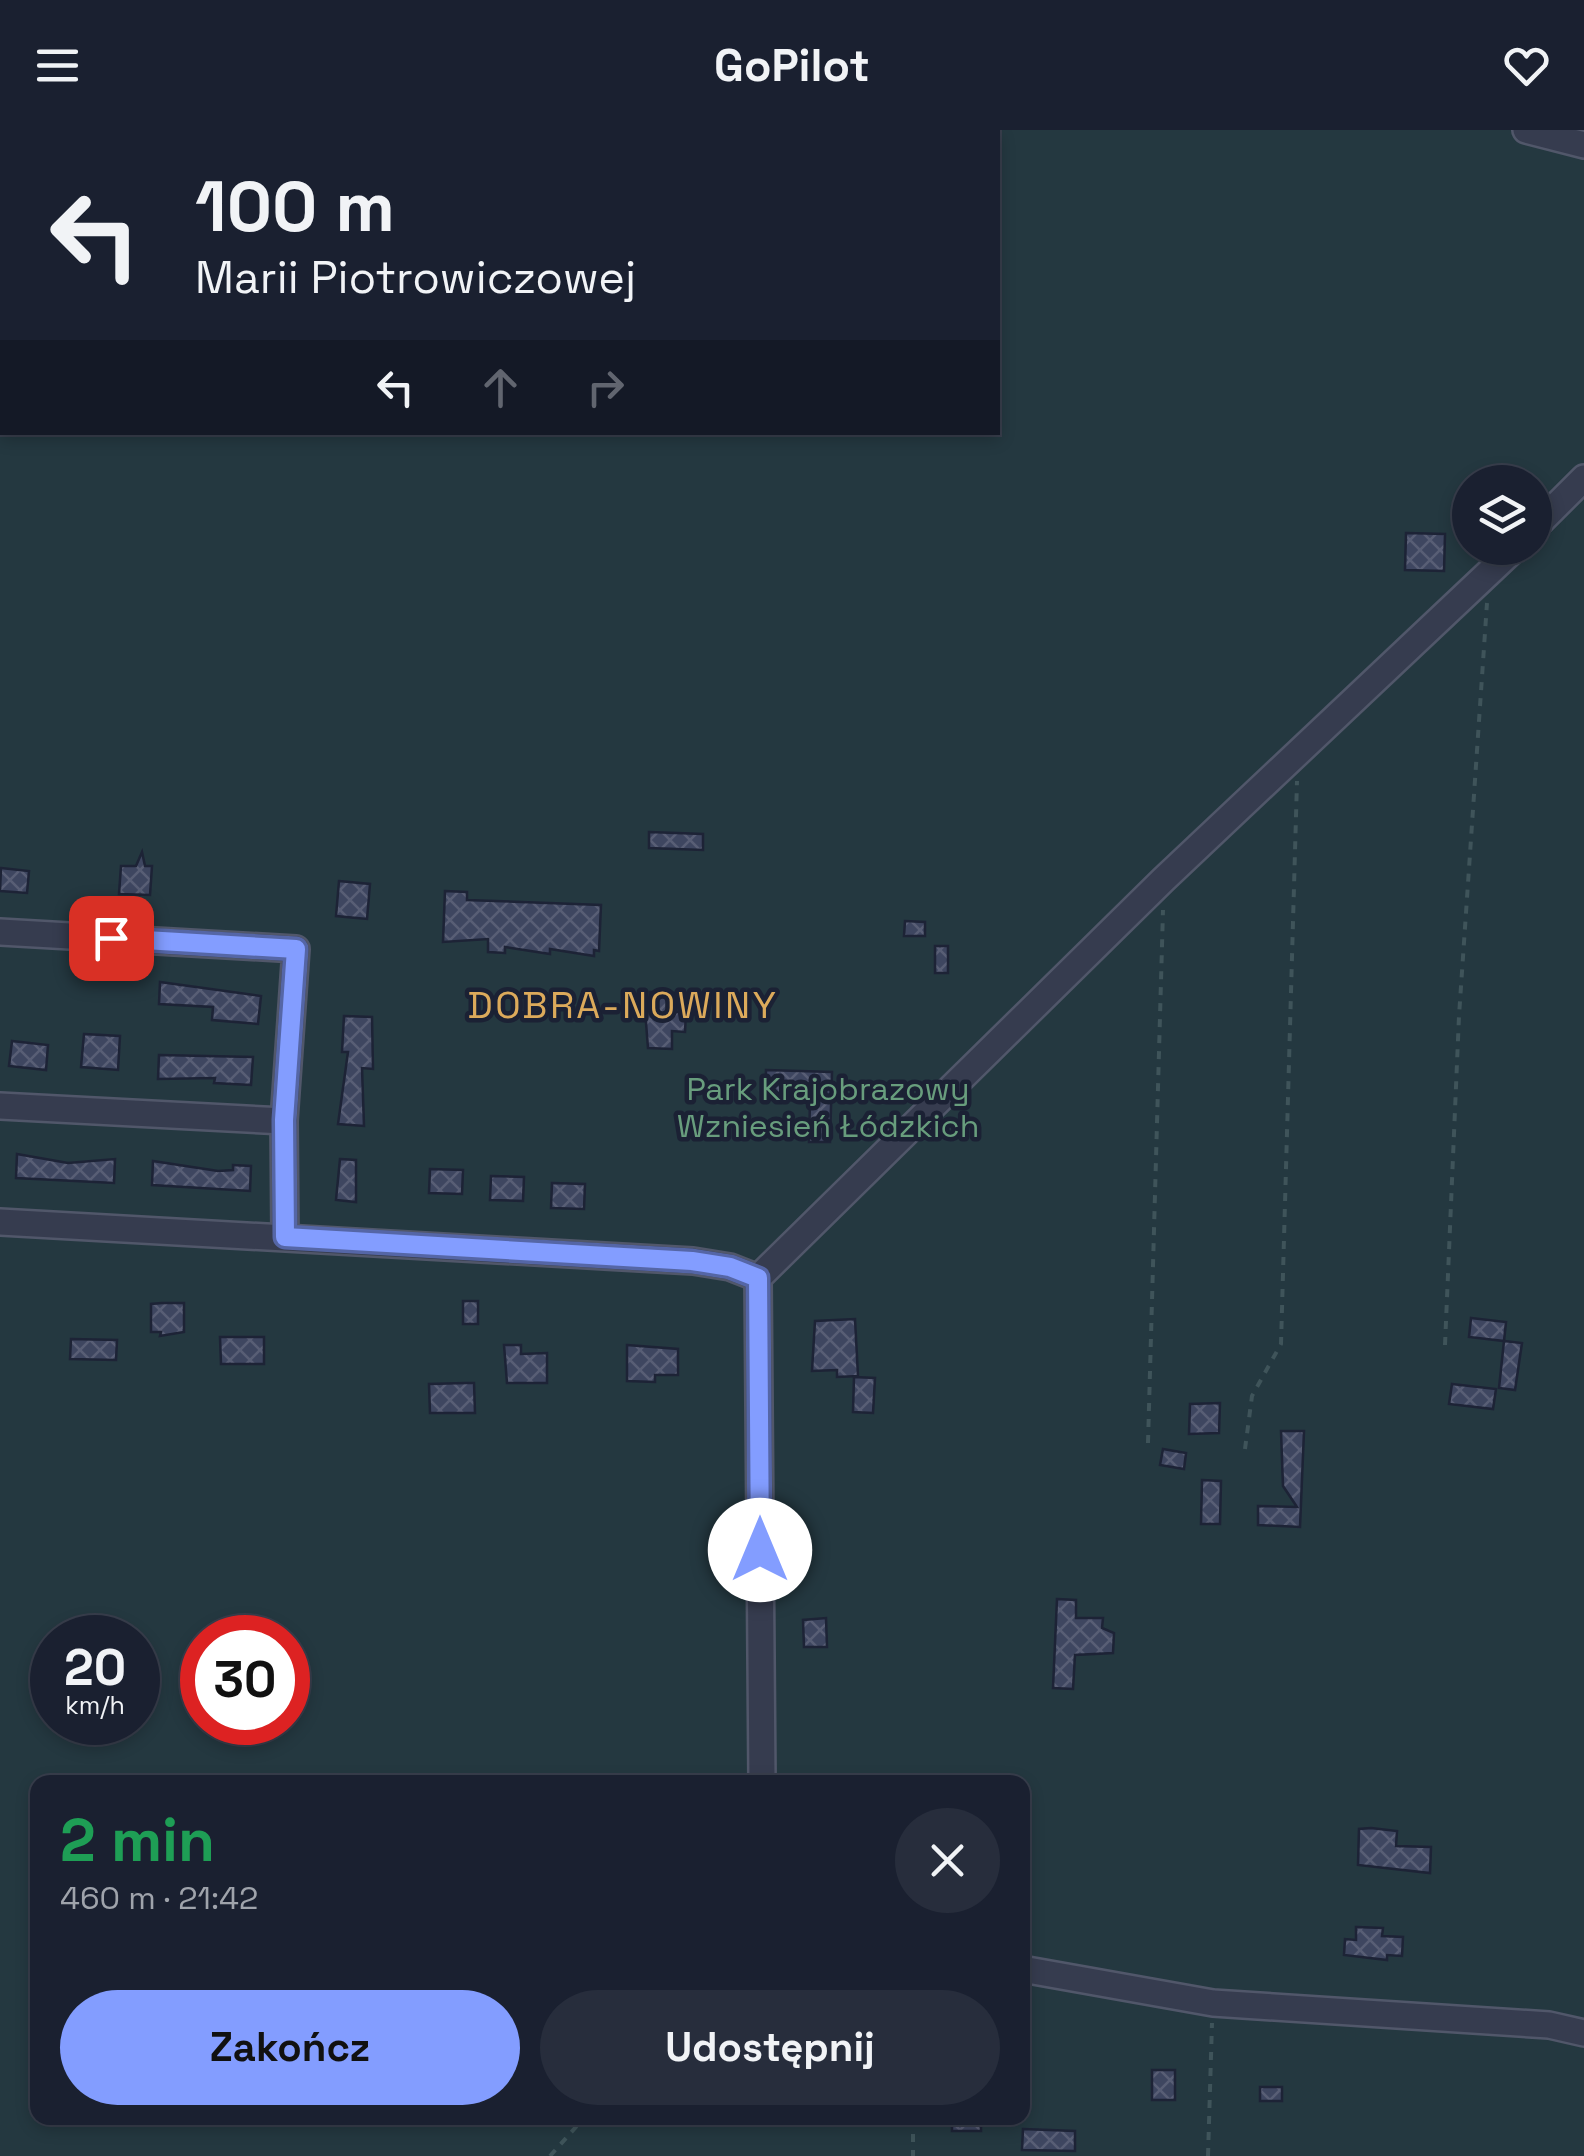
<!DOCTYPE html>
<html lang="pl">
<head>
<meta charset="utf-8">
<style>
	body { margin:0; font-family:"Space Grotesk",sans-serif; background:#272d3c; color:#f1f3f6; height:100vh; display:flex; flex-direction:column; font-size:38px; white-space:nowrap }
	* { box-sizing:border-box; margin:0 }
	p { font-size:32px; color:#9fa3ab }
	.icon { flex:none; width:55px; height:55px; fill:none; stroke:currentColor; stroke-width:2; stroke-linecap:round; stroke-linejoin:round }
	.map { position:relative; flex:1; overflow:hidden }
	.side { position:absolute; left:30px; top:1645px; width:1000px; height:350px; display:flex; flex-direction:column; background:#1a2030; border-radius:20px; box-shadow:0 5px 15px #0003,0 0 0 2px #383e4c }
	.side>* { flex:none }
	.guide { position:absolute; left:0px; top:0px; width:1000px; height:305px; box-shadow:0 5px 15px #0003,0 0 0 2px #383e4c; background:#1a2030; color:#f1f3f6; overflow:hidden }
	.buttons { position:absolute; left:1452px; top:335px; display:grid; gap:20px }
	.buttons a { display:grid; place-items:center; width:100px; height:100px; border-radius:50%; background:#1a2030; box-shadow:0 5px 15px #0003,0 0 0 2px #383e4c; font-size:50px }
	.speed { position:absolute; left:30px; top:1485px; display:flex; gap:20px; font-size:50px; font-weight:700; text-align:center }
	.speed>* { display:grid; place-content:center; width:130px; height:130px; border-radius:50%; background:#1a2030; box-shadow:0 5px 15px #0003,0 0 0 2px #383e4c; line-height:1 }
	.speed small { font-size:25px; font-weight:400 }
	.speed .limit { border:15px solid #d22; background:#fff; color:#111 }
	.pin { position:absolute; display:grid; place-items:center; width:85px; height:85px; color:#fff; margin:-42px; border-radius:20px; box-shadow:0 5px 15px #0006 }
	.me { position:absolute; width:110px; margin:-55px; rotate:0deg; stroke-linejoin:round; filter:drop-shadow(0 0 8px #0008) }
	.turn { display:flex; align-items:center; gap:35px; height:210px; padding:0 30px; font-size:45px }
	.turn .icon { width:130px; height:130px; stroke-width:2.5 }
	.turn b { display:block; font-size:70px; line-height:85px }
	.lanes { display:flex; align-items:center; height:95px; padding:0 30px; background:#0003; justify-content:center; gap:50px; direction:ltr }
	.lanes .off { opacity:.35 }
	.round { display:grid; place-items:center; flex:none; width:105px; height:105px; border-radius:52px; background:#272d3c }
	.overview { display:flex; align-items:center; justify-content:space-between; height:170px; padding:0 30px }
	h1 { font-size:60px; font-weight:700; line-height:75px; color:#1e9e55 }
	.button { display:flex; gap:20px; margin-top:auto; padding:20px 30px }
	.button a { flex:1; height:115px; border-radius:60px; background:#839dff; color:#111; font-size:40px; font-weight:700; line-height:115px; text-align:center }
	.button a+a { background:#272d3c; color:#f1f3f6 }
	header { display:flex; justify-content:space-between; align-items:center; height:130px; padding:0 30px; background:#1a2030; font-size:45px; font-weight:700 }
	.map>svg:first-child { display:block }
	.park { fill:#243840; fill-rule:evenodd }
	.building { fill:url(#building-cross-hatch); stroke:#1d2336; stroke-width:2.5 }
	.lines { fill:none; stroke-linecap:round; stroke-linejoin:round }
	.minor-casing { stroke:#51576a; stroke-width:30 }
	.path { stroke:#3f545a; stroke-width:4; stroke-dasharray:8 8; stroke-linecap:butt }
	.minor { stroke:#363c4f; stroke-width:25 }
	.route-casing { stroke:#5566a6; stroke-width:25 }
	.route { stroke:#839dff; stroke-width:18 }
	.labels { text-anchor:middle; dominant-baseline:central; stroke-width:9; stroke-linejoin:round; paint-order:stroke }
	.park-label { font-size:32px; fill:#689d7d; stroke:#1b2134 }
	.quarter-label { font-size:38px; letter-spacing:2.5px; fill:#dcaa5b; stroke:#1b2134 }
</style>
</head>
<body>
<header><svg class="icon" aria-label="menu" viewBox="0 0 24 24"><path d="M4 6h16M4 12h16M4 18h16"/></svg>GoPilot<svg class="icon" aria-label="heart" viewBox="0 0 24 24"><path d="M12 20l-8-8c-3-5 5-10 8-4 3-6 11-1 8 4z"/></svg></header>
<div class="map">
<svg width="1584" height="2026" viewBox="0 0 1584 2026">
	<defs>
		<pattern id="building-cross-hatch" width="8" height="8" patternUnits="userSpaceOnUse" patternTransform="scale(2.5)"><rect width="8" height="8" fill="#3e4660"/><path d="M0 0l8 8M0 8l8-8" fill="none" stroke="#585e75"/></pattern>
	</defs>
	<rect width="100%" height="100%" fill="#222a40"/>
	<path class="park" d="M 0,0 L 1584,0 L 1584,2026 L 0,2026 ZM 2,2 L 998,2 L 998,302 L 2,302 ZM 1470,352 L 1535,352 L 1535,418 L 1470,418 ZM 52,1508 L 138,1508 L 138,1592 L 52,1592 ZM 202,1508 L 288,1508 L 288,1592 L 202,1592 ZM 38,1652 L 1022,1652 L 1022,1988 L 38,1988 Z"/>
	<g class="building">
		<path d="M 1406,403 L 1445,404 L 1444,441 L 1405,440 Z"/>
		<path d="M 649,702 L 703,704 L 703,720 L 649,718 Z"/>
		<path d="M 142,722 L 145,736 L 152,736 L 150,765 L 119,764 L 121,736 L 136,736 Z"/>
		<path d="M 1,738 L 29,741 L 27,763 L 0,761 Z"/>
		<path d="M 339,751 L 370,754 L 367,789 L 336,786 Z"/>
		<path d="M 445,761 L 467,762 L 467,770 L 601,775 L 599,821 L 594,820 L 594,826 L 550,819 L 550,824 L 505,817 L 505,823 L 488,822 L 488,809 L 443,812 Z"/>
		<path d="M 905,791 L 925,792 L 925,806 L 904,806 Z"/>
		<rect x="935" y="816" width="13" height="27"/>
		<path d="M 160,852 L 261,866 L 258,894 L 212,890 L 213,877 L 159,874 Z"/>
		<path d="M 650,862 L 674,863 L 673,882 L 686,882 L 685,902 L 672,901 L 672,919 L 648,918 L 645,880 L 650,880 Z"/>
		<path d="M 344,886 L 372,887 L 373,939 L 362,938 L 364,996 L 338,994 L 348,922 L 342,922 Z"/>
		<path d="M 84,904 L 120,906 L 118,940 L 81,937 Z"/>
		<path d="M 12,911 L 48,915 L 46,940 L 9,936 Z"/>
		<path d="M 159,925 L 253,927 L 251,955 L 214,953 L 215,948 L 158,949 Z"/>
		<path d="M 766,940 L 832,942 L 830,1012 L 809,1012 L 810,971 L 778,970 L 778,963 L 765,963 Z"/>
		<path d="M 17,1024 L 68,1033 L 115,1029 L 114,1053 L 16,1048 Z"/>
		<path d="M 340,1029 L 356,1030 L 356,1072 L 336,1070 Z"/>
		<path d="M 153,1031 L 218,1041 L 233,1040 L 233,1035 L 251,1036 L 250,1061 L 152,1055 Z"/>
		<path d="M 430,1039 L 463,1040 L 462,1064 L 429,1063 Z"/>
		<path d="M 491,1046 L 524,1047 L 523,1071 L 490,1070 Z"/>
		<path d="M 552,1053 L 585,1054 L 584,1079 L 551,1078 Z"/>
		<rect x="463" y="1171" width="15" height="23"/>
		<path d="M 162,1173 L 184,1173 L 184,1202 L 160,1206 L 161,1202 L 151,1202 L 151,1174 Z"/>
		<path d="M 1471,1188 L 1506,1192 L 1504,1211 L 1469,1207 Z"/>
		<path d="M 855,1189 L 858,1246 L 837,1247 L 837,1240 L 812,1241 L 815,1191 Z"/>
		<path d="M 220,1207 L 264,1207 L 264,1234 L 221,1234 Z"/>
		<path d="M 71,1209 L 117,1210 L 116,1230 L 70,1229 Z"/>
		<path d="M 1504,1211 L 1522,1213 L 1515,1260 L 1499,1258 Z"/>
		<path d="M 504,1215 L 521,1215 L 521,1224 L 547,1223 L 547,1253 L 507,1253 Z"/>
		<path d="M 627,1215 L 678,1219 L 678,1245 L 655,1245 L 655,1252 L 627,1251 Z"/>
		<path d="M 854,1247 L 875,1248 L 873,1283 L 853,1282 Z"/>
		<path d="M 466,1253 L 474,1253 L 475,1283 L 430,1283 L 429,1254 Z"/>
		<path d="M 1452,1254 L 1496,1259 L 1493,1279 L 1449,1274 Z"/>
		<path d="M 1220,1273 L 1219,1303 L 1189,1304 L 1190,1274 Z"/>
		<path d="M 1281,1301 L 1304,1301 L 1300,1397 L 1258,1395 L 1258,1376 L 1297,1377 L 1283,1356 Z"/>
		<path d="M 1163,1319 L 1186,1323 L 1184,1339 L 1160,1335 Z"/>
		<path d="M 1202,1350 L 1221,1351 L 1220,1394 L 1201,1394 Z"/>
		<path d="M 1057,1469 L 1076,1470 L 1076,1488 L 1103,1488 L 1102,1498 L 1114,1503 L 1113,1523 L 1075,1525 L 1073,1559 L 1053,1558 Z"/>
		<path d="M 826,1488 L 827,1517 L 804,1517 L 803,1490 Z"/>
		<path d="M 1371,1698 L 1397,1701 L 1396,1716 L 1431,1717 L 1430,1743 L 1358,1735 L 1359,1699 Z"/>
		<path d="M 1356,1797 L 1383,1798 L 1382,1806 L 1403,1807 L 1402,1826 L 1387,1825 L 1387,1830 L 1344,1825 L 1345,1809 L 1356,1810 Z"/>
		<rect x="1152" y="1940" width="23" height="30"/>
		<rect x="1260" y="1957" width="22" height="14"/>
		<rect x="952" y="1988" width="29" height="13"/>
		<path d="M 1023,1999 L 1075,2001 L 1075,2021 L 1022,2020 Z"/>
	</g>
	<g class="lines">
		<g class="minor-casing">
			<g id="minor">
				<path d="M 1526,0 L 1584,15"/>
				<path d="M 1535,397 L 1584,348"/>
				<path d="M 0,802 L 296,819 L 284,991 L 285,1107"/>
				<path d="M 0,976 L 284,991"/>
				<path d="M 0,1092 L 693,1131 L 730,1137 L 758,1148"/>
				<path d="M 758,1148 L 1163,750 L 1515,418"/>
				<path d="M 758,1148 L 762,1652"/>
				<path d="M 1022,1839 L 1213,1873 L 1549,1895 L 1584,1903"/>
			</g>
		</g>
		<g class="path">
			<path d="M 1445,1215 L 1459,886 L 1487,473"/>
			<path d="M 1148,1313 L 1163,780"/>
			<path d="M 1245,1319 L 1252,1266 L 1281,1214 L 1297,651"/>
			<path d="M 913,1988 L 913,2026"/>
			<path d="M 550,2026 L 584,1988"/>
			<path d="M 1208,2026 L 1212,1893"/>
		</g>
		<use href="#minor" class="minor"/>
	</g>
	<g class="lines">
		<g class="route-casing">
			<path id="route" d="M 111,808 L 296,819 L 284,990 L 285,1107 L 692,1131 L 730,1137 L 758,1148 L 760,1420"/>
		</g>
		<use href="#route" class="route"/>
	</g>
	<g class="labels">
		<g class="park-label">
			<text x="828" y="959">Park Krajobrazowy<tspan x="828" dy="37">Wzniesień Łódzkich</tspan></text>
		</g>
		<g class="quarter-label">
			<text x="623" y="875">DOBRA-NOWINY</text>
		</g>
	</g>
</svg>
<div class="buttons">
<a><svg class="icon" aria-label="layers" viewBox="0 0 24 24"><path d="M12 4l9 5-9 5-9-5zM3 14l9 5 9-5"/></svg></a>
</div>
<div class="speed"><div>20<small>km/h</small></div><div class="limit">30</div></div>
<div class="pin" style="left:111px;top:808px;background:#d93025"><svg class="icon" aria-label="arrive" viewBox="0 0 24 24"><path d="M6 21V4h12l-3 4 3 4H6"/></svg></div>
<svg class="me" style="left:760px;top:1420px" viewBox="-20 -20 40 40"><circle r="19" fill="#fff"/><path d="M0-13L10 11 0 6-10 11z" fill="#839dff"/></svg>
<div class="guide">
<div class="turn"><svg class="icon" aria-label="left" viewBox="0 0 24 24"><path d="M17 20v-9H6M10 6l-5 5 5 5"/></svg><div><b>100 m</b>Marii Piotrowiczowej</div></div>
<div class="lanes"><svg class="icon" aria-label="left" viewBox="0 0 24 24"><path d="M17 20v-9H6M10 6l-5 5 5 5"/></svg><svg class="icon off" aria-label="ahead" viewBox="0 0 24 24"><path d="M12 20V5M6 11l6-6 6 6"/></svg><svg class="icon off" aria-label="right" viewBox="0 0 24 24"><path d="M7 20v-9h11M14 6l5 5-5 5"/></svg></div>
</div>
<section class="side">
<div class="overview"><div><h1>2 min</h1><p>460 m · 21:42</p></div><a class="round"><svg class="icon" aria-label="close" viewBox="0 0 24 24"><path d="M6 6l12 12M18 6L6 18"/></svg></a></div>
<div class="button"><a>Zakończ</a><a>Udostępnij</a></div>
</section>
</div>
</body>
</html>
